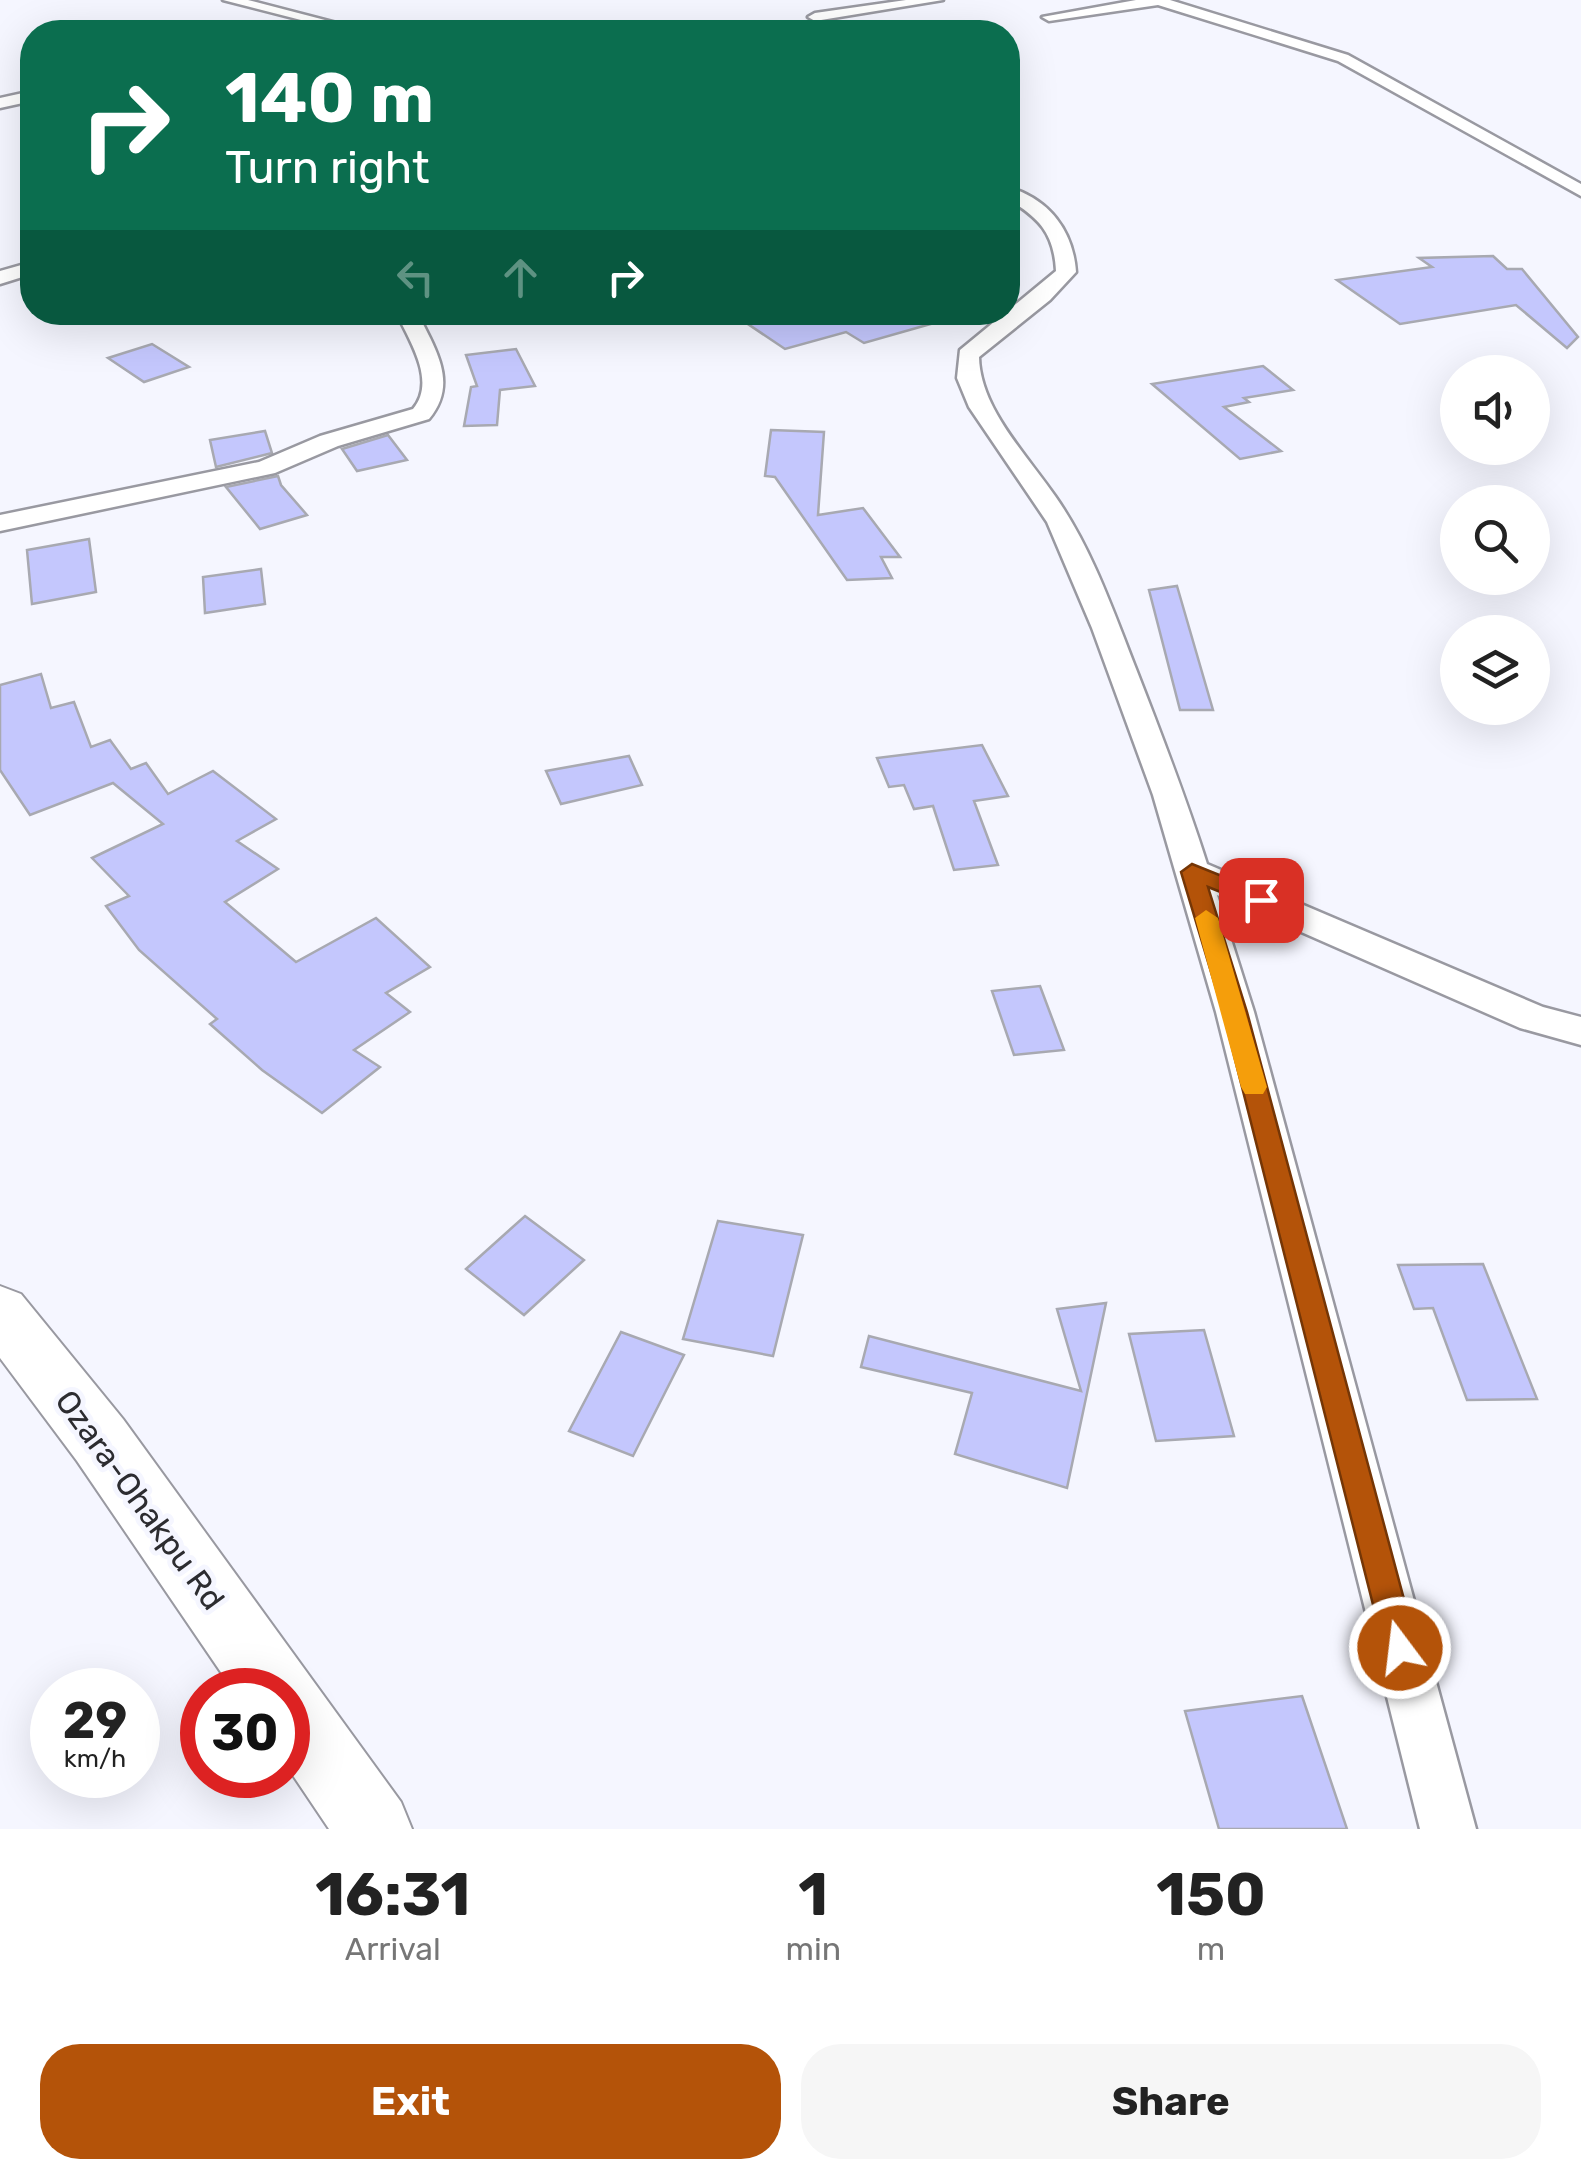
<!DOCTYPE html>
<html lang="en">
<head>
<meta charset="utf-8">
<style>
	body { margin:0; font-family:Rubik,sans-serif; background:#f6f6f6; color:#222; height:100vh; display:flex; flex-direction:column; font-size:38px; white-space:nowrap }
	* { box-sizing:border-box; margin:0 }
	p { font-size:32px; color:#767676 }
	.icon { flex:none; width:55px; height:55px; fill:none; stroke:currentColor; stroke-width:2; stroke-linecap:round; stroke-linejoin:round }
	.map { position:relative; height:1829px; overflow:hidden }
	.panel { display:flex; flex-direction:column; background:#fff; flex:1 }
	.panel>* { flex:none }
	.banner { position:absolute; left:20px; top:20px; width:1000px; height:305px; border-radius:40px; box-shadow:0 10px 40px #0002; background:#0b6e4f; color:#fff; overflow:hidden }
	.fabs { position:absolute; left:1440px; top:355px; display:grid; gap:20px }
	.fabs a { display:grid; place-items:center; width:110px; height:110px; border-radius:50%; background:#fff; box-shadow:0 10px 40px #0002; font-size:50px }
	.speed { position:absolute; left:30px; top:1668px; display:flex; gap:20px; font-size:50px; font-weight:700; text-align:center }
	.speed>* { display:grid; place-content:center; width:130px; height:130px; border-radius:50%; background:#fff; box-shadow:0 10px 40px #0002; line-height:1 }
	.speed small { font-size:25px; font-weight:400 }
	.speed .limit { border:15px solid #d22; background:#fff; color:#111 }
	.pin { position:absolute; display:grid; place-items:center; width:85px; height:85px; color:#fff; margin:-42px; border-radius:20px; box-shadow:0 5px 15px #0006 }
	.me { position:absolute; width:110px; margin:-55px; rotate:345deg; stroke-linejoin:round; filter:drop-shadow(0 0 8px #0008) }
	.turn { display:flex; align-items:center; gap:35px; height:210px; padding:0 40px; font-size:45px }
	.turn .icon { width:130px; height:130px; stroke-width:2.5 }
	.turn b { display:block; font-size:70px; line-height:85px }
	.lanes { display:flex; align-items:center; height:95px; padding:0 40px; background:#0003; justify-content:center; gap:50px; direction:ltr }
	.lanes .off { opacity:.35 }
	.eta { display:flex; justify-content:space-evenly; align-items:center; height:170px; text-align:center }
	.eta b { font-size:60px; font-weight:700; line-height:70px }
	.action { display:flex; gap:20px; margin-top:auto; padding:20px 40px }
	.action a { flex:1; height:115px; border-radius:40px; background:#b45309; color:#fff; font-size:40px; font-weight:700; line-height:115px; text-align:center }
	.action a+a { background:#f6f6f6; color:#222 }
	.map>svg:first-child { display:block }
	.building { fill:#c4c7fd; stroke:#a8a9b1; stroke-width:2.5 }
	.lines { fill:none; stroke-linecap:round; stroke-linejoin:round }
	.street-casing { stroke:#9999a1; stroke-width:5 }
	.secondary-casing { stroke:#9999a1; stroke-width:4 }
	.street { fill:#fff; fill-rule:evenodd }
	.secondary { fill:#fff; fill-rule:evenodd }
	.route { fill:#b45309; stroke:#753606; stroke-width:2.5 }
	.slow { fill:#f59e0b }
	.labels { text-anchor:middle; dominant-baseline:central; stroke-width:10; stroke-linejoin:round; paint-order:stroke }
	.near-street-label { font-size:32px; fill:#2c2c30; stroke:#f5f6ff }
</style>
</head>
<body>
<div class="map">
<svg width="1581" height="1829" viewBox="0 0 1581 1829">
	<rect width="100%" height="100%" fill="#f5f6ff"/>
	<g class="building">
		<path d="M 1493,256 L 1507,269 L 1522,269 L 1578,337 L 1567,348 L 1516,305 L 1400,324 L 1337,280 L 1432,267 L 1419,258 Z"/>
		<path d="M 730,312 L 940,312 L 941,321 L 864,343 L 846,332 L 785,349 Z"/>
		<path d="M 152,344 L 189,367 L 144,382 L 108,358 Z"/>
		<path d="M 516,349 L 535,386 L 500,390 L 497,425 L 464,426 L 471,387 L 477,386 L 466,355 Z"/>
		<path d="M 1263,366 L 1293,390 L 1244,398 L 1249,402 L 1224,407 L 1281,451 L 1240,459 L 1152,384 Z"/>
		<path d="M 771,430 L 824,432 L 818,515 L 863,508 L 900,557 L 881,557 L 892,578 L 847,580 L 775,477 L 765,476 Z"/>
		<path d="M 265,431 L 272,453 L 216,467 L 210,440 Z"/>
		<path d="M 388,435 L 407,460 L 357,471 L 342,449 Z"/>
		<path d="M 278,476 L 281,485 L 307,515 L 260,529 L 226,487 Z"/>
		<path d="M 89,539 L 96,592 L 32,604 L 27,550 Z"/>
		<path d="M 261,569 L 265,604 L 205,613 L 203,577 Z"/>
		<path d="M 1177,586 L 1213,710 L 1180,710 L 1149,590 Z"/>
		<path d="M 41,674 L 51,708 L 74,702 L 91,747 L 110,740 L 131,769 L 146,763 L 168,794 L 213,771 L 276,819 L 237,841 L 278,869 L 225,902 L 296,962 L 376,918 L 430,967 L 386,993 L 410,1012 L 354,1050 L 380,1067 L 322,1113 L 262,1070 L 210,1024 L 217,1019 L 139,950 L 106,906 L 129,896 L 92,858 L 163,824 L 113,783 L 30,815 L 0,770 L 0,685 Z"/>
		<path d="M 982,745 L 1008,796 L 974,801 L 998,865 L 954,870 L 933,806 L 914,809 L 904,785 L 889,787 L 877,758 Z"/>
		<path d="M 629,756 L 642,785 L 561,804 L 546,771 Z"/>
		<path d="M 1040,986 L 1064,1050 L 1014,1055 L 992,991 Z"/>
		<path d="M 525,1216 L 584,1260 L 524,1315 L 466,1269 Z"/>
		<path d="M 718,1221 L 803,1235 L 773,1356 L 683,1339 Z"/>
		<path d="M 1483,1264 L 1537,1399 L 1467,1400 L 1433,1308 L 1414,1309 L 1398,1265 Z"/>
		<path d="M 1106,1303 L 1067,1488 L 955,1454 L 972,1393 L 861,1367 L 869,1336 L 1081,1391 L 1057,1309 Z"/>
		<path d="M 1204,1330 L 1234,1436 L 1156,1441 L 1129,1334 Z"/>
		<path d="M 621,1332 L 684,1355 L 633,1456 L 569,1431 Z"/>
		<path d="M 1302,1696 L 1347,1829 L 1219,1829 L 1185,1711 Z"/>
	</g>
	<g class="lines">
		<g class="street-casing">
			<g id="street">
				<path d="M 223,0 L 248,0 L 371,32 L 348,32 Z"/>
				<path d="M 906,0 L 943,0 L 815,21 L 808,17 L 815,13 Z"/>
				<path d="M 1136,0 L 1170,0 L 1348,55 L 1581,184 L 1581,196 L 1338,61 L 1158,5 L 1049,21 L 1042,17 Z"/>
				<path d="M 32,91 L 32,101 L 0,108 L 0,98 Z"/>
				<path d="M 1008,187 C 1049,199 1073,230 1076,272 L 1050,300 L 979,357 C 980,408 1026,454 1055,496 C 1091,547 1113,610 1136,669 C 1161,733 1186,798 1207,864 L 1543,1007 L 1581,1017 L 1581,1045 L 1520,1028 L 1217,895 L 1254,1012 L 1476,1829 L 1420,1829 L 1216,1012 L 1153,795 L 1092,628 L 1047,522 L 969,407 L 957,378 L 960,350 L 1056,271 C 1054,233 1039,218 1008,199 Z"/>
				<path d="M 32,262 L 32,274 L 0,284 L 0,271 Z"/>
				<path d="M 396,312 L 417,312 C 435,349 459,383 429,419 L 338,446 L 275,473 L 0,531 L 0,515 L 259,462 L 320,436 L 413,409 C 437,381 409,340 396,312 Z"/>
			</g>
		</g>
		<g class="secondary-casing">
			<path id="secondary" d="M 0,1286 L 21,1294 L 123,1419 L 401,1802 L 412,1829 L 329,1829 L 288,1768 L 288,1690 L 233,1690 L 77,1461 L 0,1358 Z"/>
		</g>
		<use href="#street" class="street"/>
		<use href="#secondary" class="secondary"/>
	</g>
	<path class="route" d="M 1192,864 L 1269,895 L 1272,900 L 1261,908 L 1208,887 L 1247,1012 L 1417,1648 L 1412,1659 L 1400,1664 L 1389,1659 L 1384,1648 L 1223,1012 L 1181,872 Z"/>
	<path class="slow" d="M 1206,910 L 1218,918 L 1267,1087 L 1263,1094 L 1245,1094 L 1241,1087 L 1195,918 Z"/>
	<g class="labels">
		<g class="near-street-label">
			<text transform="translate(140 1500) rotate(54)">Ozara-Ohakpu Rd</text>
		</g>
	</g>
</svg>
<div class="fabs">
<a><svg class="icon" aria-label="sound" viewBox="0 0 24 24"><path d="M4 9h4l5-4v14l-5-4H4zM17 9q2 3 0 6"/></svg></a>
<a><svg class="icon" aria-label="search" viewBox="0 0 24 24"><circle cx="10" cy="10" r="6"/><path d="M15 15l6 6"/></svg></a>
<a><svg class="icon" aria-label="layers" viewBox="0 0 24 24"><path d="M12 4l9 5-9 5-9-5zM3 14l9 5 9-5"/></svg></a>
</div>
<div class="speed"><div>29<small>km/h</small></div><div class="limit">30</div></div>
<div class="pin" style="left:1261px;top:900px;background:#d93025"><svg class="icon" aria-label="arrive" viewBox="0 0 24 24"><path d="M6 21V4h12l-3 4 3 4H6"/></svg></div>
<svg class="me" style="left:1400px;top:1648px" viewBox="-20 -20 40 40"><circle r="17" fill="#b45309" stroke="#fff" stroke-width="3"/><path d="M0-11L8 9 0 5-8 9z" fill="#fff"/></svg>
<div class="banner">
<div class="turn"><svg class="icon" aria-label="right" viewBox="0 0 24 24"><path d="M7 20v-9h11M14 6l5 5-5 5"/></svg><div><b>140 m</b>Turn right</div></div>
<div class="lanes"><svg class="icon off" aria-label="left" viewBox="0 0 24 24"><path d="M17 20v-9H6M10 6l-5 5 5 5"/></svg><svg class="icon off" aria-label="ahead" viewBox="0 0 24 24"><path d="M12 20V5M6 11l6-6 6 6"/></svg><svg class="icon" aria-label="right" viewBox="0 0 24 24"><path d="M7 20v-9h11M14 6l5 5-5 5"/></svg></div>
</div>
</div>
<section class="panel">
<div class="eta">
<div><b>16:31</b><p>Arrival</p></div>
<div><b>1</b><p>min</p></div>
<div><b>150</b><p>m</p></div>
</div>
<div class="action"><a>Exit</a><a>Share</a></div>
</section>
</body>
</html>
